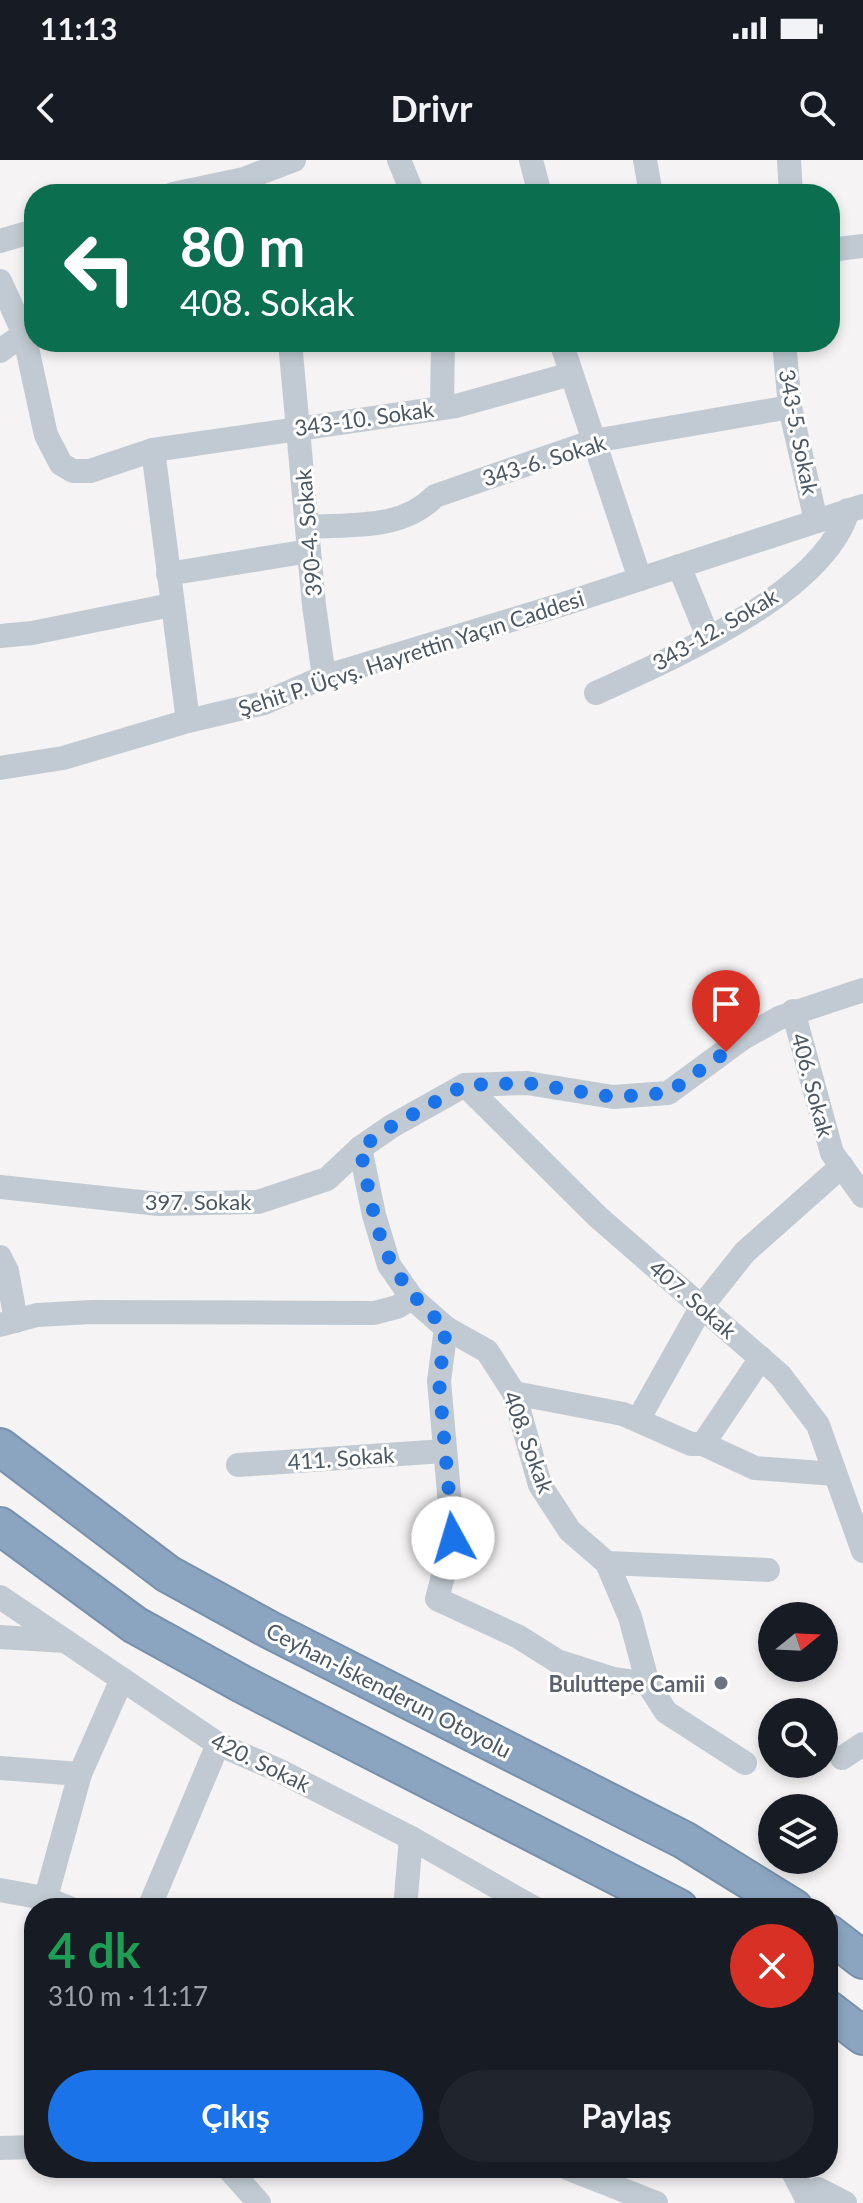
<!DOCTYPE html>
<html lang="tr">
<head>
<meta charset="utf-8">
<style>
	body { margin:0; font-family:Lato,sans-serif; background:#20242c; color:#f1f3f6; height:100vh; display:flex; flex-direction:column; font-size:30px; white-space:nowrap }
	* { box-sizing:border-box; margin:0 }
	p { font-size:26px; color:#9ea1a6 }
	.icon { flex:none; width:44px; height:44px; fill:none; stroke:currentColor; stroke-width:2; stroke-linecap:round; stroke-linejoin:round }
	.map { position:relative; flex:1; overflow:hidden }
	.drawer { position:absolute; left:24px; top:1738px; width:814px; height:280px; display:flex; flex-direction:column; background:#171b24; border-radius:32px; box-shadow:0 4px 12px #0003 }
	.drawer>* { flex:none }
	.guide { position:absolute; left:24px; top:24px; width:816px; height:168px; border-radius:32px; box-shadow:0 4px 12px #0003; background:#0b6e4f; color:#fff; overflow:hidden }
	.needle { width:52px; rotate:72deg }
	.buttons { position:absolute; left:758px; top:1442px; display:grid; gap:16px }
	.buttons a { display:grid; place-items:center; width:80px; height:80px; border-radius:50%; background:#171b24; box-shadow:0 4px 12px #0003; font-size:40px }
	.pin { position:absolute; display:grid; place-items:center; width:68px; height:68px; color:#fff; margin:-82px -34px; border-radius:50% 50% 50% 0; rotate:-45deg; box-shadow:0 0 8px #0007 }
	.pin .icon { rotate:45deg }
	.me { position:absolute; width:88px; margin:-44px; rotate:354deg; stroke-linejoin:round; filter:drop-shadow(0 0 6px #0008) }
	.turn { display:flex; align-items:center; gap:28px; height:168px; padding:0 24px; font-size:36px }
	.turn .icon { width:104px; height:104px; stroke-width:2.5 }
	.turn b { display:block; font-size:56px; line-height:68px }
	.round { display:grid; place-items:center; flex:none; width:84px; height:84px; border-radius:42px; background:#20242c }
	.overview { display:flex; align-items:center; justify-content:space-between; height:136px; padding:0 24px }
	h1 { font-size:48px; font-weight:700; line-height:60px; color:#1e9e55 }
	.primary-button { display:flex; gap:16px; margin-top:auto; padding:16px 24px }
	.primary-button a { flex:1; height:92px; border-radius:48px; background:#1a73e8; color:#fff; font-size:32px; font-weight:700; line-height:92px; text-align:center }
	.primary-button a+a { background:#20242c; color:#f1f3f6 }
	.status { display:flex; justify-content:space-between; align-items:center; height:56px; padding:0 40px; background:#171b24; direction:ltr }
	.status svg { height:22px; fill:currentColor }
	header { display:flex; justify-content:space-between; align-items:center; height:104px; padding:0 24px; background:#171b24; font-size:36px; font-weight:700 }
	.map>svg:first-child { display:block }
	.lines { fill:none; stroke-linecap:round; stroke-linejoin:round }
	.highway-casing { stroke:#7690ad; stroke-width:40 }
	.minor { stroke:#c1cad2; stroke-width:24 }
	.highway { stroke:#8ba5c1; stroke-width:36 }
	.route { stroke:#1a73e8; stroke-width:14; stroke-dasharray:0 25.2 }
	.worship-dot { fill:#6b7280; stroke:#fff; stroke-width:3 }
	.labels { text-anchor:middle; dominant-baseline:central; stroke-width:6; stroke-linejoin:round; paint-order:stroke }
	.street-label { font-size:22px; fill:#4a5661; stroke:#fff }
	.worship-label { font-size:22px; font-weight:bold; fill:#5b616d; stroke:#fff; text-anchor:end }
</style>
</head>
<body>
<div class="status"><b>11:13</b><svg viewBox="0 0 49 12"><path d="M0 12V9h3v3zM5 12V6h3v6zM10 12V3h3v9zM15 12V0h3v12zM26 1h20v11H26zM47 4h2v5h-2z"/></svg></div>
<header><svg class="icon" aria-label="back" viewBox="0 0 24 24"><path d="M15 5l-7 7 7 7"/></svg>Drivr<svg class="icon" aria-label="search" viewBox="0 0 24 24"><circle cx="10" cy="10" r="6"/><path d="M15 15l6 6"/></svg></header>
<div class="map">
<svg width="863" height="2043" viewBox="0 0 863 2043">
	<rect width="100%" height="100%" fill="#f5f3f3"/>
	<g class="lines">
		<g class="highway-casing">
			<g id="highway">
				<path d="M 0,1287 L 168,1414 L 270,1470 L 684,1680 L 794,1748"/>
				<path d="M 0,1366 L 135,1465 L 242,1524 L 679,1748"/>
				<path d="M 828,1773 L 863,1800"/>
				<path d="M 828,1849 L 863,1876"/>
			</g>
		</g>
		<g class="minor">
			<path d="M 399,0 L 413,34"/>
			<path d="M 531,0 L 540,34"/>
			<path d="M 645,0 L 651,34"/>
			<path d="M 789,0 L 791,34"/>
			<path d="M 173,34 L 244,19 L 294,0"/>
			<path d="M 0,81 L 34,71"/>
			<path d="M 830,90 L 863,86"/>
			<path d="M 0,121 L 24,174 L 46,275 L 61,304 L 73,311 L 90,311 L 153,290 L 456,246 L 571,214"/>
			<path d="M 290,182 L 314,445 L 324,517"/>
			<path d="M 561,182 L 640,419"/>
			<path d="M 784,182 L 790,247 L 816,361"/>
			<path d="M 0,191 L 24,174 L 34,173"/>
			<path d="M 442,248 L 443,182"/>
			<path d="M 153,290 L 188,561"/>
			<path d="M 307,367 C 352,364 402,370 435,336 L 594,281 L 790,247"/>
			<path d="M 679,406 L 708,477"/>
			<path d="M 168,414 L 309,391"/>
			<path d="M 0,476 L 32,473 L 171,445"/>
			<path d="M 596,533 C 670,499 825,433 848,350"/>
			<path d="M 0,608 L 63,598 L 188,561 L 264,543 L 324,517 L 567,443 L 863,346"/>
			<path d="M 793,851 L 832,993 L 863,1036"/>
			<path d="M 465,925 L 598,1057 L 780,1215 L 818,1265 L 863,1391"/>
			<path d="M 360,988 L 374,1055 L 389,1105 L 412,1138 L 446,1168 L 487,1191 L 514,1233 L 540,1325 L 570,1371 L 607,1403 L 630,1457 L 648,1524 L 666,1552 L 745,1603"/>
			<path d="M 0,1027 L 159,1044 L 258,1042 L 327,1019 L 360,988 L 392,966 L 465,925 L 527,923 L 613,937 L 668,933 L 743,878 L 779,858 L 863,830"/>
			<path d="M 0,1097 L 7,1111 L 16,1161"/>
			<path d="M 0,1165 L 37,1155 L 92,1152 L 374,1153 L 397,1147 L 412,1138"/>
			<path d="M 446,1168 L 439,1221 L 453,1378 L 437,1439 L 519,1477 L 557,1501 L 613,1519 L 648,1524"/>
			<path d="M 514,1233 L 623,1254 L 691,1284 L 703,1284 L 755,1308 L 835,1314"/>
			<path d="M 638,1260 L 702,1146 L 745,1092 L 842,1006"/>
			<path d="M 703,1284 L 761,1198"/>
			<path d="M 238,1305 L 444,1291"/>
			<path d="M 607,1403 L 768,1410"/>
			<path d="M 0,1437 L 218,1584 L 278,1610 L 411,1678 L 534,1748"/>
			<path d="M 0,1477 L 65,1481"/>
			<path d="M 842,1598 L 863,1584"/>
			<path d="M 0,1608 L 80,1614"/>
			<path d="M 0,1730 L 44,1738 L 69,1748"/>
			<path d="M 43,1748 L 80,1614 L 122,1519"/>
			<path d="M 149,1748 L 218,1584"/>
			<path d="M 405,1748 L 411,1678"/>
			<path d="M 0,1988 L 34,1987"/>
			<path d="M 228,2008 L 259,2043"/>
			<path d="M 567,2008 L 656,2043"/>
			<path d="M 791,2008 L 809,2043"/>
			<path d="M 813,2043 L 818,2029 L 845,2043"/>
		</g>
		<use href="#highway" class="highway"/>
	</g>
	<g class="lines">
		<path class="route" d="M 453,1378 L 439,1221 L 446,1168 C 378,1107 378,1073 360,988 L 392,966 L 465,925 L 527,923 L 613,937 L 668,933 L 726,892"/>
	</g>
	<circle class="worship-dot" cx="721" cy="1523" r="8"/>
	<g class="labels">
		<g class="street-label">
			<text transform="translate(364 258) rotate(-8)">343-10. Sokak</text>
			<text transform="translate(799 272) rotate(79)">343-5. Sokak</text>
			<text transform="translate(544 300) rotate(-17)">343-6. Sokak</text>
			<text transform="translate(308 373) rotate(-95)">390-4. Sokak</text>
			<text transform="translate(715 469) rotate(-30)">343-12. Sokak</text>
			<text transform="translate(411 493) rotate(-18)">Şehit P. Üçvş. Hayrettin Yaçın Caddesi</text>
			<text transform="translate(813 925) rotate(75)">406. Sokak</text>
			<text x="198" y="1041">397. Sokak</text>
			<text transform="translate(693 1139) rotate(41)">407. Sokak</text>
			<text transform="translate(529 1282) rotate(70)">408. Sokak</text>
			<text transform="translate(341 1298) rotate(-4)">411. Sokak</text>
			<text transform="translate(389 1530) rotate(27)">Ceyhan-İskenderun Otoyolu</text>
			<text transform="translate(261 1602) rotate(26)">420. Sokak</text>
		</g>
		<g class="worship-label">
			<text x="705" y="1523">Buluttepe Camii</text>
		</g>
	</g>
</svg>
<div class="buttons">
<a><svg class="needle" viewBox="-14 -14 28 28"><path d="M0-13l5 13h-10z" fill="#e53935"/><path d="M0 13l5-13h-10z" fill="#9ea1a6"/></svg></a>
<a><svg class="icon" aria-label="search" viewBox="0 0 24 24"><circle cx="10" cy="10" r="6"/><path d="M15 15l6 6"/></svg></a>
<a><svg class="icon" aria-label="layers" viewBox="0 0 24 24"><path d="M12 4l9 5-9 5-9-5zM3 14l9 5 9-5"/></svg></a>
</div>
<div class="pin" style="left:726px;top:892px;background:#d93025"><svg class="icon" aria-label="arrive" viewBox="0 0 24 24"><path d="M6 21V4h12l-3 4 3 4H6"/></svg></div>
<svg class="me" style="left:453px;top:1378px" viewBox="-20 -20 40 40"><circle r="19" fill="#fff"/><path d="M0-13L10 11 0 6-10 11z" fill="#1a73e8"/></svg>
<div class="guide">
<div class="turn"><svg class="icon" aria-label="left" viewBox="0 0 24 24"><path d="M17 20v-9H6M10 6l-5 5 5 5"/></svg><div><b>80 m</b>408. Sokak</div></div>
</div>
<section class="drawer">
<div class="overview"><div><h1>4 dk</h1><p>310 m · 11:17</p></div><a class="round" style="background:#d93025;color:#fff"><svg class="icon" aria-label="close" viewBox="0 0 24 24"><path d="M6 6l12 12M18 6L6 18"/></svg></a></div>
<div class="primary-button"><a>Çıkış</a><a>Paylaş</a></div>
</section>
</div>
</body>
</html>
